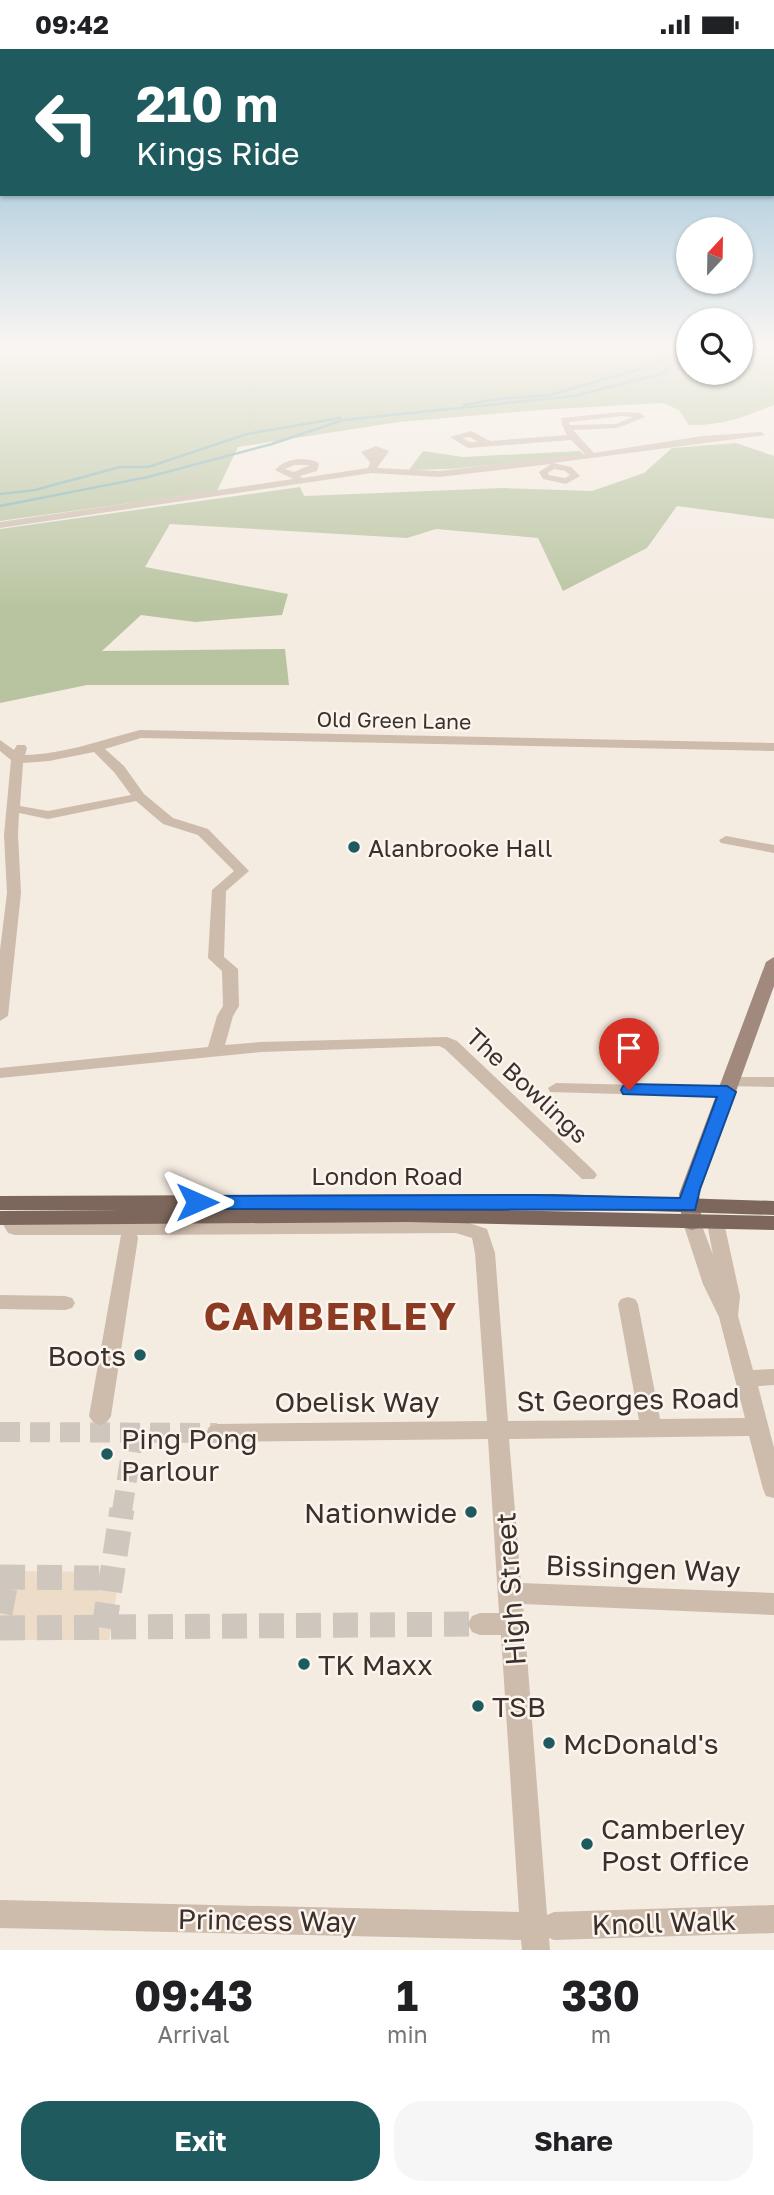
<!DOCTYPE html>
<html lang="en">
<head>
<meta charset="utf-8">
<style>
	body { margin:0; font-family:"Golos Text",sans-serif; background:#f6f6f6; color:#202124; height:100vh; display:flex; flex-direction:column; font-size:26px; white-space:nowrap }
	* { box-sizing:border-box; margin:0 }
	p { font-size:23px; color:#757577 }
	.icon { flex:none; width:38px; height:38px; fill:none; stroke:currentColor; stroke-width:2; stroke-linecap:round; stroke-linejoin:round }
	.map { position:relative; height:1901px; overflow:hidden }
	.side { display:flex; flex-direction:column; background:#fff; flex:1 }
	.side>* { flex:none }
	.guide { position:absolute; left:0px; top:0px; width:775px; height:147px; box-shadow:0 2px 5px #0004; background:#1f5a5e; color:#fff; overflow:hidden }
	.needle { width:46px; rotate:22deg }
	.tools { position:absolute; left:676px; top:168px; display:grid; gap:14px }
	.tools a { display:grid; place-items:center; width:77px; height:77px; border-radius:50%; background:#fff; box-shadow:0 2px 5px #0004; font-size:35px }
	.pin { position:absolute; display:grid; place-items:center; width:60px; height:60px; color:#fff; margin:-72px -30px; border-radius:50% 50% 50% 0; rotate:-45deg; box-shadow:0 0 7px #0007 }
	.pin .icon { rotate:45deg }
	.me { position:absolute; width:77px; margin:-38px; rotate:90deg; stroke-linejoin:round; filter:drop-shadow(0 0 5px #0008) }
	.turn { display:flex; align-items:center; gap:24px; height:147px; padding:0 21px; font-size:32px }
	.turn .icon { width:91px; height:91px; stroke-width:2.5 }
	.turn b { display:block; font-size:49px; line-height:60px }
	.eta { display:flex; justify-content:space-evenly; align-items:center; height:119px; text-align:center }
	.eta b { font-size:42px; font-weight:700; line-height:49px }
	.primary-button { display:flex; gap:14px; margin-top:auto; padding:14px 21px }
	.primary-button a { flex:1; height:80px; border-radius:28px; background:#1f5a5e; color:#fff; font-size:28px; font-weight:700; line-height:80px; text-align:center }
	.primary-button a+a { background:#f6f6f6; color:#202124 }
	.status { display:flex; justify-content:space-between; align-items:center; height:49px; padding:0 35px; background:#fff; direction:ltr }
	.status svg { height:19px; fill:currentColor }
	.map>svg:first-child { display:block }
	.green { fill:#b8c4a0 }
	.plaza { fill:#ecdcc8 }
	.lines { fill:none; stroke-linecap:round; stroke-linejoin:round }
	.stream { stroke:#7fb0b2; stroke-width:2.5 }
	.street-tunnel-far1 { stroke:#cfc6bd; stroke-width:20; stroke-dasharray:20 10; stroke-linecap:butt }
	.street-tunnel { stroke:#cfc6bd; stroke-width:25; stroke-dasharray:25 12; stroke-linecap:butt }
	.street { fill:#cdbbac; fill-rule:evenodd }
	.secondary { fill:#a18a7d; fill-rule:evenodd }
	.primary { fill:#7d675c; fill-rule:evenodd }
	.route { fill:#1a73e8; stroke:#114b97; stroke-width:2 }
	.poi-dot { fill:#1f5a5e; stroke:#fbf5ee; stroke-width:2.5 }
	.labels { text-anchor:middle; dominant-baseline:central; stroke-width:5; stroke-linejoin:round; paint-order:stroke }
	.far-street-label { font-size:21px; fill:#3b302b; stroke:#fbf5ee }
	.poi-label { font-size:24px; fill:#3b302b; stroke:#fbf5ee; text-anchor:start }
	.street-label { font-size:24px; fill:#3b302b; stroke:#fbf5ee }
	.near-poi-label { font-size:28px; fill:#3b302b; stroke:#fbf5ee; text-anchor:start }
	.near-street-label { font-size:28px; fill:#3b302b; stroke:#fbf5ee }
	.near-district-label { font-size:38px; font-weight:bold; letter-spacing:2px; fill:#8c3b22; stroke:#fbf5ee }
</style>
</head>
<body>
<div class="status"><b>09:42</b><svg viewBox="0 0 49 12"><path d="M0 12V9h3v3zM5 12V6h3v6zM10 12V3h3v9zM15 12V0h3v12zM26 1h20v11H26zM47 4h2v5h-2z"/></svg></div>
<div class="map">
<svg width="774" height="1901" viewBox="0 0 774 1901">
	<rect width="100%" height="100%" fill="#f4ebe1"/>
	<g class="green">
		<path d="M 0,295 L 688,295 L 688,324 L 740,324 L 740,295 L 774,295 L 774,356 C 745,368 721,377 689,376 L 679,361 L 663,354 L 539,361 L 399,373 L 238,398 L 217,442 L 0,472 Z"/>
		<path d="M 736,394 L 774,407 L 774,470 L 677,457 L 647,499 L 563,542 L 538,489 L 436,480 L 407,489 L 170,475 L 145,518 L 288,545 L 282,566 L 195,573 L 141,566 L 102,602 L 285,600 L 289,636 L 87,636 L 0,654 L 0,480 L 300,438 L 304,447 L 503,439 L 592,442 L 644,424 L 672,399 Z"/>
		<path d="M 423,402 L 463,408 L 580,402 L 585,407 L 449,420 L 409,421 Z"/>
	</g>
	<path class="plaza" d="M 0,1522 L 120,1523 L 109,1591 L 0,1591 Z"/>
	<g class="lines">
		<g class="stream">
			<path d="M 464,356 L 497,350 L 550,346 L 657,315 L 673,304 L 688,300"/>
			<path d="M 0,445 L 35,441 L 120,418 L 148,418 L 247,385 L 340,369"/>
			<path d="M 0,457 L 148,428 L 272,395 L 343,371 L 574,347 L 661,325 L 688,304"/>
		</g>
		<g class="street-tunnel-far1">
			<path d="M 0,1383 L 217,1384"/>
			<path d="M 122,1462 L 134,1385"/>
		</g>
		<g class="street-tunnel">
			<path d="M 0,1528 L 111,1529"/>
			<path d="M 0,1564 L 7,1528"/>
			<path d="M 0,1579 L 480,1575"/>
			<path d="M 104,1579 L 122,1460"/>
		</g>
		<g class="street">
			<path d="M 622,363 L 640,364 L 645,368 L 617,379 L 573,381 L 594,404 L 702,387 L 761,383 L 765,386 L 553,414 L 571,418 L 580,427 L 566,435 L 543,430 L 539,423 L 551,415 L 439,428 L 372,424 L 0,479 L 0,473 L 293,430 L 275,421 C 285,409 306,407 319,414 L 317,422 L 300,427 L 302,429 L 368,419 L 370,413 L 361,403 L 376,397 L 389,402 L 377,419 L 439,422 L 585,405 L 571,391 L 468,399 L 450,388 L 471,382 L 490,392 L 567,386 L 562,376 L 561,369 ZM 622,367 L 633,368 L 616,375 L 570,376 L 569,373 ZM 470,388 L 478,393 L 470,393 L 462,389 ZM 294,416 L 310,416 L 294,423 L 285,420 ZM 554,420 L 565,422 L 570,426 L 565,429 L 549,426 L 548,424 Z"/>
			<path d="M 140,681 L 774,694 L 774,702 L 141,689 L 105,700 L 124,717 L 144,745 L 173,769 L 208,780 L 249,822 L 226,842 L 224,908 L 238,920 L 239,957 L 233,967 L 225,996 L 261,993 L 447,988 L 457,992 L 594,1122 L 597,1126 L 594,1130 L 582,1130 L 445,1000 L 439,997 L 261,1003 L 0,1029 L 0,1019 L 208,998 L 217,967 L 223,957 L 222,922 L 208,909 L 212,841 L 234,822 L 198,786 L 163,775 L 136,752 L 48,770 L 19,764 L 18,786 L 21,844 L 8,967 L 0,972 L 0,901 L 7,844 L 4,786 L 11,711 L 0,702 L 0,691 L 14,701 L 17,696 L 25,696 L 27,699 L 25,706 C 65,705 101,691 140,681 ZM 94,703 L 114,723 L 131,746 L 48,762 L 20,757 L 23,714 L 49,712 Z"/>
			<path d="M 726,787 L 774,796 L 774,804 L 721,794 L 719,791 Z"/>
			<path d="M 731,1028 L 774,1028 L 774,1038 L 725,1037 L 723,1033 L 725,1029 Z"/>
			<path d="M 556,1034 L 727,1038 L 735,1043 L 727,1048 L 550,1043 L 548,1039 Z"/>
			<path d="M 9,1162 L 16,1164 L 21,1173 L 31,1173 L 457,1170 L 487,1180 L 495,1204 L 508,1372 L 639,1371 L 618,1255 L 621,1250 L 628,1248 L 635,1250 L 638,1255 L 660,1370 L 745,1369 L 719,1268 L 703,1235 L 683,1174 L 685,1169 L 699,1169 L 713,1206 L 707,1174 L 709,1169 L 723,1169 L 740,1247 L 738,1267 L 753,1321 L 774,1320 L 774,1336 L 758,1337 L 774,1399 L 774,1449 L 766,1447 L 763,1440 L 749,1387 L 509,1390 L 521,1534 L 774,1544 L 774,1566 L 523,1555 L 547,1866 L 554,1863 L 774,1856 L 774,1884 L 554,1891 L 549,1889 L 550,1901 L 522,1901 L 521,1891 L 0,1879 L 0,1851 L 519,1863 L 501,1586 L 480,1586 L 472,1583 L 468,1575 L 472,1567 L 480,1564 L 499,1564 L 488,1390 L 217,1393 L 209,1390 L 206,1384 L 209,1378 L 217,1375 L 487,1372 L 475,1204 L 472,1189 L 456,1184 L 137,1186 L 138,1189 L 111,1367 L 107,1373 L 100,1376 L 93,1373 L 89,1367 L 121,1186 L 15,1186 L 8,1184 L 0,1170 L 2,1164 Z"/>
			<path d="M 0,1246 L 65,1247 L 72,1249 L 75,1254 L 72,1259 L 65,1261 L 0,1260 Z"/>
		</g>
		<path class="secondary" d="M 774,908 L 774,937 L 699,1145 L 702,1174 L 699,1179 L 692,1181 L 685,1179 L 682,1174 L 679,1145 L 766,913 Z"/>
		<path class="primary" d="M 555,1145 L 774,1152 L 774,1166 L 555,1159 L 448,1160 L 774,1167 L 774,1181 L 407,1173 L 0,1176 L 0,1162 L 121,1161 L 0,1161 L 0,1147 Z"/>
	</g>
	<linearGradient id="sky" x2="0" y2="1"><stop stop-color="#7eb2d2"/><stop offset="0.53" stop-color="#faf6f2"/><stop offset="1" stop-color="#faf6f2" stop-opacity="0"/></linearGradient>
	<rect width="774" height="561" fill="url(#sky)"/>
	<path class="route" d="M 629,1035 L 727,1037 L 736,1043 L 700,1140 L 695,1161 L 197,1160 L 191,1158 L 188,1153 L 191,1148 L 197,1147 L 536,1146 L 680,1149 L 717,1048 L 623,1045 L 621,1041 L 623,1037 Z"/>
	<g class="poi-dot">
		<circle cx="354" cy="798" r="7"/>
		<circle cx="140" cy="1306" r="7"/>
		<circle cx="107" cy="1405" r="7"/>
		<circle cx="471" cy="1463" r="7"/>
		<circle cx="304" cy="1615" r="7"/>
		<circle cx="478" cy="1657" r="7"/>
		<circle cx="549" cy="1694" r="7"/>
		<circle cx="587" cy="1795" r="7"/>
	</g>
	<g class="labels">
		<g class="far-street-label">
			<text transform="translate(394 671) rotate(1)">Old Green Lane</text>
		</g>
		<g class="poi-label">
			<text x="368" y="798">Alanbrooke Hall</text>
		</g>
		<g class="street-label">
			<text transform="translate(528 1036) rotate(43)">The Bowlings</text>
			<text x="387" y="1126">London Road</text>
		</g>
		<g class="near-poi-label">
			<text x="126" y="1306" text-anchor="end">Boots</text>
			<text x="121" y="1389">Ping Pong<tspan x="121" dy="32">Parlour</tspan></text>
			<text x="457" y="1463" text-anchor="end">Nationwide</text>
			<text x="318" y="1615">TK Maxx</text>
			<text x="492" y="1657">TSB</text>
			<text x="563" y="1694">McDonald's</text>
			<text x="601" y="1779">Camberley<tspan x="601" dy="32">Post Office</tspan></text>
		</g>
		<g class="near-street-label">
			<text transform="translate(628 1350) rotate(-1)">St Georges Road</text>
			<text x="357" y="1352">Obelisk Way</text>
			<text transform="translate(643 1519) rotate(2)">Bissingen Way</text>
			<text transform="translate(510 1540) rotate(-94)">High Street</text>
			<text transform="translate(267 1871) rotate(1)">Princess Way</text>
			<text transform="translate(664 1873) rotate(-2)">Knoll Walk</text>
		</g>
		<g class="near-district-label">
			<text x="331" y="1266">CAMBERLEY</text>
		</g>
	</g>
</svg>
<div class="tools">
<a><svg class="needle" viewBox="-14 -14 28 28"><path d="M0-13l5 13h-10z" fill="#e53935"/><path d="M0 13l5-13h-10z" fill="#757577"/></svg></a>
<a><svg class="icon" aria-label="search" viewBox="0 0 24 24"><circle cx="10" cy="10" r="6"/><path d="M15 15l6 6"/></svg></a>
</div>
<div class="pin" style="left:629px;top:1041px;background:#d93025"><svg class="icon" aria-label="arrive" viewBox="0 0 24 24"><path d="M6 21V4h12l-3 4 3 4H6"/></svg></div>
<svg class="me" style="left:197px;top:1153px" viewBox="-20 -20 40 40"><path d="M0-17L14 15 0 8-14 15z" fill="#1a73e8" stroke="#fff" stroke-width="4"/></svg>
<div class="guide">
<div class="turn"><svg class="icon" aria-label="left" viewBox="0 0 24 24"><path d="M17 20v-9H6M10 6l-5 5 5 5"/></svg><div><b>210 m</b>Kings Ride</div></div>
</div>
</div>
<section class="side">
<div class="eta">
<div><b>09:43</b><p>Arrival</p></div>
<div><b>1</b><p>min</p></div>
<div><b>330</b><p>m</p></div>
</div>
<div class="primary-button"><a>Exit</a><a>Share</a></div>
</section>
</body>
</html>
